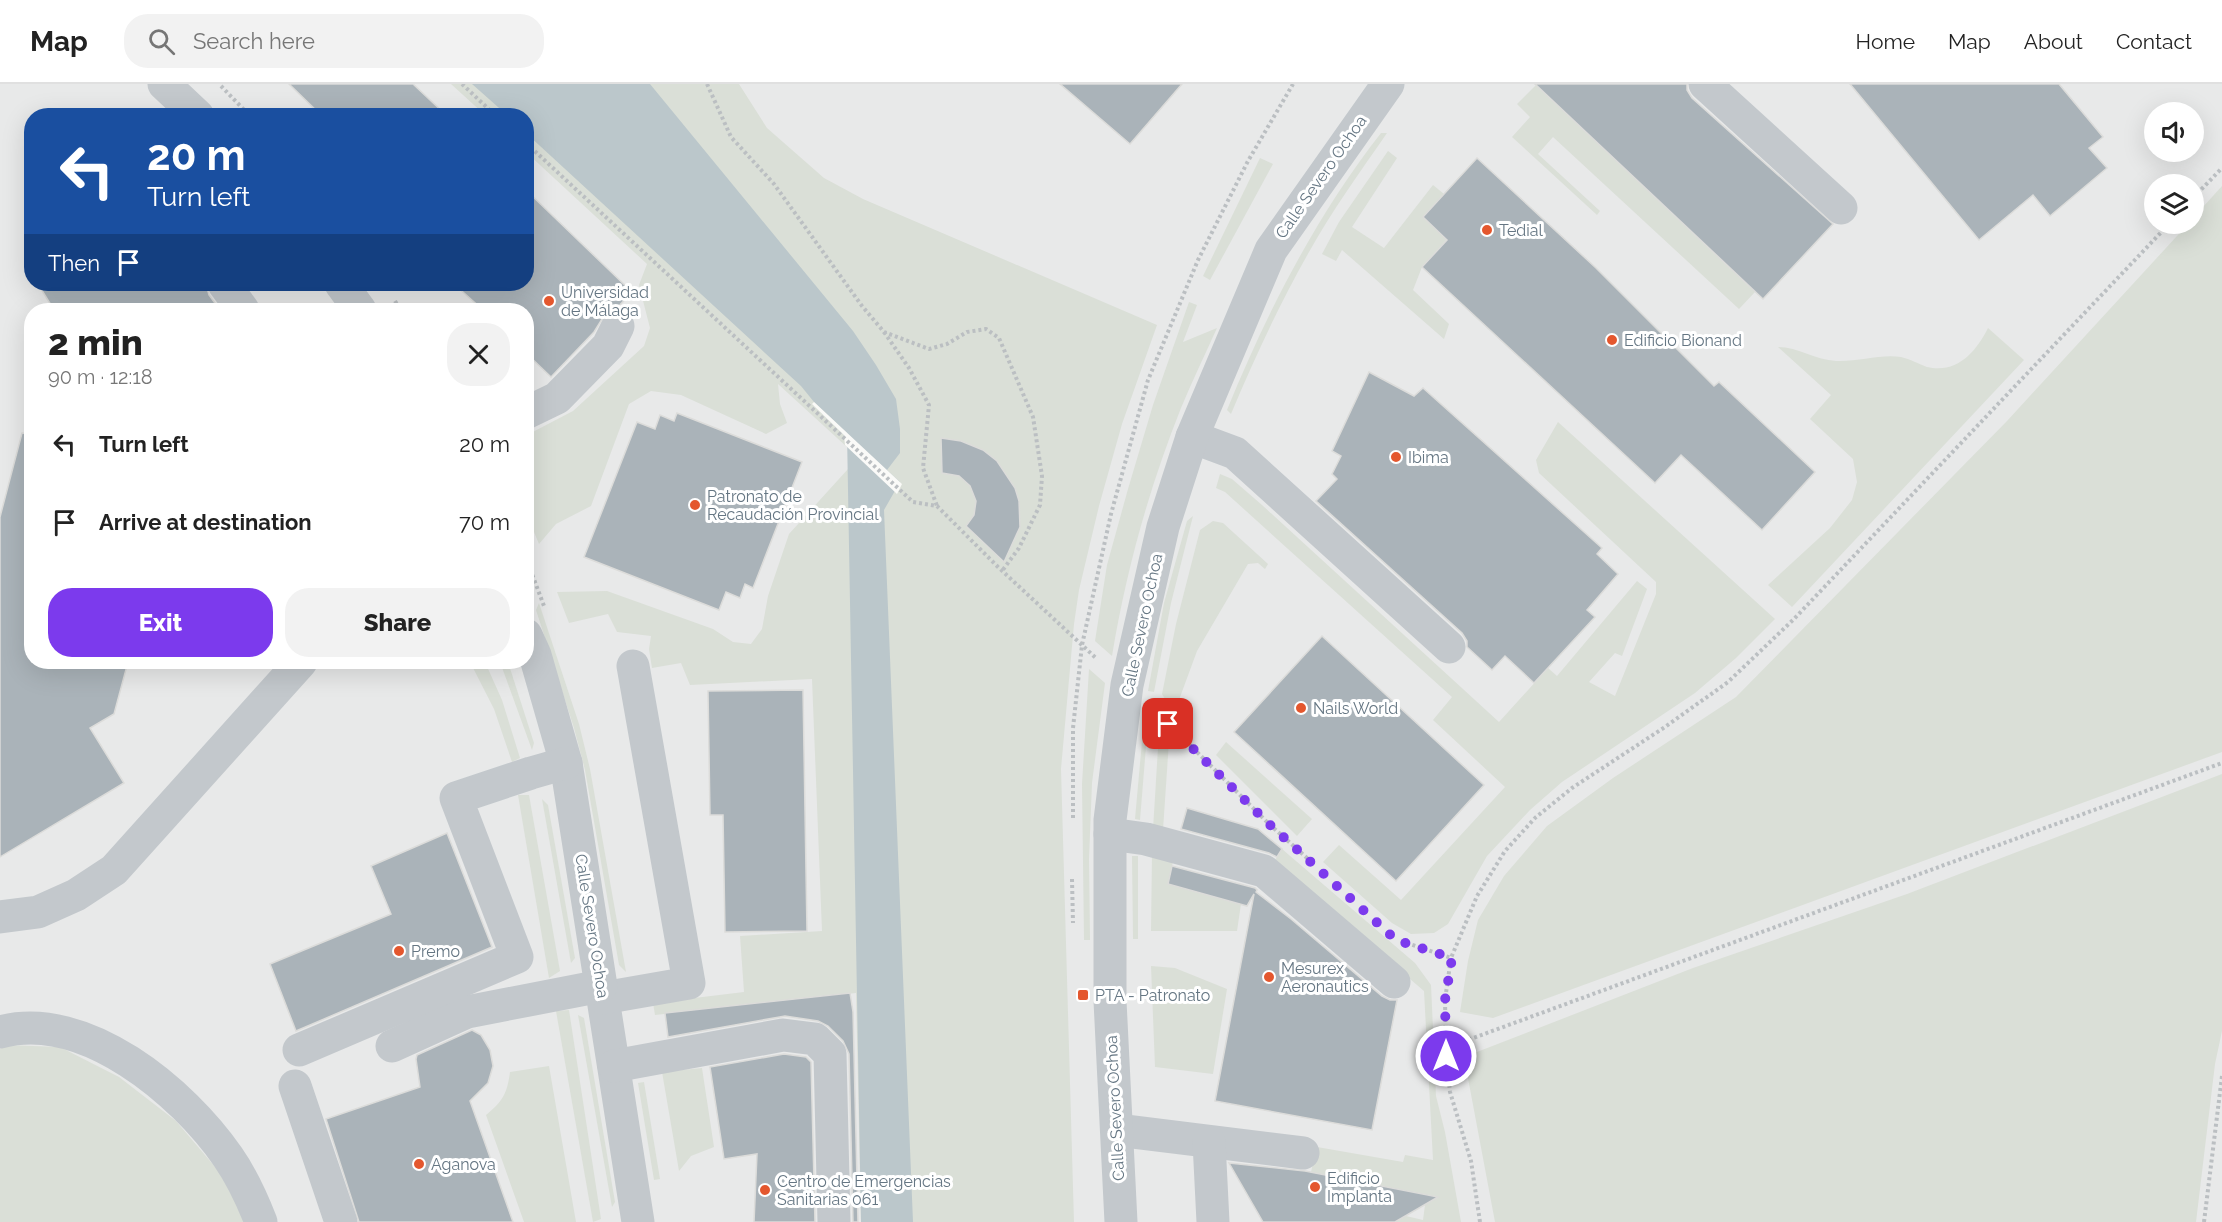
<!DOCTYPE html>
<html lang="en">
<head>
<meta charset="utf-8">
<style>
	body { margin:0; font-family:Raleway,sans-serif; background:#f2f2f2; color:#222; height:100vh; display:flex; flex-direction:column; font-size:22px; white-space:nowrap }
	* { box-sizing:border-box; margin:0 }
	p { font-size:20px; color:#767676 }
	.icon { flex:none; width:33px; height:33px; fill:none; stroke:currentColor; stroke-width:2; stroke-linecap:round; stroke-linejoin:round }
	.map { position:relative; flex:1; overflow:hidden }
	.side { position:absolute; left:24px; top:219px; width:510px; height:366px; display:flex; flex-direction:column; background:#fff; border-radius:24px; box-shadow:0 6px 24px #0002 }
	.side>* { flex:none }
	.top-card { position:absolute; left:24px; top:24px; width:510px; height:183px; border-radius:24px; box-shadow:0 6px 24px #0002; background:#1a4fa0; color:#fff; overflow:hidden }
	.buttons { position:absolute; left:2144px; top:18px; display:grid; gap:12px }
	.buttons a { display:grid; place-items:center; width:60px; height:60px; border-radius:50%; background:#fff; box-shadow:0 6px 24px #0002; font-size:30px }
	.pin { position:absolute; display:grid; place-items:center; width:51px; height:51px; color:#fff; margin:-26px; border-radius:12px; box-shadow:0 3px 9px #0006 }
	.me { position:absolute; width:66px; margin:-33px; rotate:0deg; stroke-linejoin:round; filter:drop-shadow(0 0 4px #0008) }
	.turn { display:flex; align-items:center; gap:21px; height:126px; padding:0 24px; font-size:27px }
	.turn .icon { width:78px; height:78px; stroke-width:2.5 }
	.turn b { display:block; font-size:42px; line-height:51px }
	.then { display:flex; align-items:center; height:57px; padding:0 24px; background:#0003; gap:12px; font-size:22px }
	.round { display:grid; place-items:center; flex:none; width:63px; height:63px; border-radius:24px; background:#f2f2f2 }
	.headline { display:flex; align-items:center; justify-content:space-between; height:102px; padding:0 24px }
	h1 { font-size:36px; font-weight:800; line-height:45px }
	.primary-button { display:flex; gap:12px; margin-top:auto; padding:12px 24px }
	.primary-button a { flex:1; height:69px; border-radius:24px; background:#7c3aed; color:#fff; font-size:24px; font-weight:800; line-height:69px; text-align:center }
	.primary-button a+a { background:#f2f2f2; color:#222 }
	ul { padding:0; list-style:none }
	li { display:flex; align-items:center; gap:18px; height:78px; padding:0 24px }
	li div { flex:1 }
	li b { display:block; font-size:22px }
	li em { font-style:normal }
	header { display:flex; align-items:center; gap:36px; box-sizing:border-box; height:84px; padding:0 30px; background:#fff; border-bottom:2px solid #e0e0e0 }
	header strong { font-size:28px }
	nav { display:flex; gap:33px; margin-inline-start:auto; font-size:21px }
	.search { width:420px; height:54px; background:#f2f2f2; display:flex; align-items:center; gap:15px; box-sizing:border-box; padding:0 21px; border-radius:24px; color:#767676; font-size:22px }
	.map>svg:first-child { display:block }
	.built { fill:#e8e9e9; fill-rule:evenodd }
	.green { fill:#dadfd7 }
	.water { fill:#bbc7cb }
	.pier { fill:#fafaf8 }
	.building { fill:#aab3b9; stroke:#dcdcda; stroke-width:1.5 }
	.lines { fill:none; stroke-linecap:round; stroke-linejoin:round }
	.path { stroke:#bbbfc2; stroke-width:4; stroke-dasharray:3 3; stroke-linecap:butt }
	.minor { stroke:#c3c8cc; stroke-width:33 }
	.route { stroke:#7c3aed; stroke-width:10; stroke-dasharray:0 18 }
	.poi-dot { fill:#e4572e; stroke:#fff; stroke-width:2 }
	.labels { text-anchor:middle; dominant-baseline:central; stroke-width:6; stroke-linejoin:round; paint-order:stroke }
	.street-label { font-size:16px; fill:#657683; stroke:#fff }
	.poi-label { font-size:16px; fill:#657683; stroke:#fff; text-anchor:start }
</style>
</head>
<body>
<header>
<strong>Map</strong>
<div class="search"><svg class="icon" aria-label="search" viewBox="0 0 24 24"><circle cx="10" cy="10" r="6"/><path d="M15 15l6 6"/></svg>Search here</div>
<nav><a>Home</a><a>Map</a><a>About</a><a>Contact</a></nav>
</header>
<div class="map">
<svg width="2222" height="1138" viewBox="0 0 2222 1138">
	<rect width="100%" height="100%" fill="#fafaf8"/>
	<path class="built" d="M 0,0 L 2222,0 L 2222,1138 L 0,1138 ZM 2154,28 L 2193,28 L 2193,68 L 2154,68 ZM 32,32 L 526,32 L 526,200 L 32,200 ZM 2154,100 L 2193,100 L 2193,140 L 2154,140 ZM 32,226 L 526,226 L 526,578 L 32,578 Z"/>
	<g class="green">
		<path d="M 451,0 L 739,0 L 767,44 L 824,94 L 863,115 L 1157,241 L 1122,340 L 1099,422 L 1079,506 L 1074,540 L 1061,685 L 1074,1138 L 861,1138 L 856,909 L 655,931 L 653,919 L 744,908 L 740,852 L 822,847 L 812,595 L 690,601 L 681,579 L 652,584 L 649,565 L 651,552 L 617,548 L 608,530 L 569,539 L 557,508 L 607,507 L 713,545 L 733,558 L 751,560 L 762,545 L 768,512 L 789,450 L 848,385 L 848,364 L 778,300 L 780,320 L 787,339 L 766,350 L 681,311 L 651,307 L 629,320 L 591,422 L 556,440 L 539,460 L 527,431 L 527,351 L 573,327 L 644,262 L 650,244 L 639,201 L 647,180 L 527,69 L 526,32 L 485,31 Z"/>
		<path d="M 1536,1 L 1755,208 L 1739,225 L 1553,53 L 1538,70 L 1600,127 L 1597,131 L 1512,53 L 1530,33 L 1517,20 Z"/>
		<path d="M 1381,49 L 1387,49 C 1360,88 1332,127 1309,168 C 1279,221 1254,275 1231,330 L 1227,326 C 1267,228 1316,132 1381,49 Z"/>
		<path d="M 1388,67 L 1397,74 L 1352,143 L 1384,164 L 1433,101 L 1444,110 L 1423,133 L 1447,155 L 1422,183 L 1413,206 L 1449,240 L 1444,255 L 1342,166 L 1336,177 L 1322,170 L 1339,138 Z"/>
		<path d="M 1260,74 L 1273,80 L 1210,196 L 1203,192 Z"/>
		<path d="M 2222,102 L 2222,668 L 1493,934 L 1460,928 L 1468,877 L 1478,836 L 1504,792 L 1547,742 L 1613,694 L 1736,613 L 2007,337 L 2188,140 L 2193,140 L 2193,134 Z"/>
		<path d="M 1189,218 L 1197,221 L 1183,258 L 1217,244 C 1205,271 1192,297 1181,324 C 1149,404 1126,487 1112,572 L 1095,557 L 1107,481 L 1128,405 L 1153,321 Z"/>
		<path d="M 1988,244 L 2024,276 L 1792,523 L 1768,501 L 1830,444 L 1852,416 L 1857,398 L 1853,375 L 1810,335 L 1831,311 L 1778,263 C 1798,263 1816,276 1836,277 C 1858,278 1880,270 1901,273 C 1910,275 1919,280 1927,283 C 1957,290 1976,268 1988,244 Z"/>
		<path d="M 1558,338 L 1775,535 L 1736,574 L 1695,609 L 1562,698 L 1530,726 L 1487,772 L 1448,840 L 1434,849 L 1411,850 L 1392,839 L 1323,778 L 1339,761 L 1401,816 L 1505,703 L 1433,636 L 1452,613 L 1225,408 L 1216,404 L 1220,390 L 1232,395 L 1262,421 L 1499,638 L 1548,584 L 1557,592 L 1637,497 L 1647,505 L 1622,572 L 1615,569 L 1589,598 L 1615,612 L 1656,510 L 1656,498 L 1539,389 L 1536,376 Z"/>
		<path d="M 1193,432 L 1171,519 L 1154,608 L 1148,607 L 1164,519 L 1187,437 Z"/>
		<path d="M 1213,437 L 1223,439 L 1268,480 L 1265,485 L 1258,479 L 1248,480 L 1197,567 L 1176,624 L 1172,626 L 1162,610 L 1176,540 L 1200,446 Z"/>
		<path d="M 539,519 L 579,640 L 590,685 L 626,888 L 619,881 L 585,686 L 574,644 L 536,526 Z"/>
		<path d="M 470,578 L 485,578 L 502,616 L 520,674 L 512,678 L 494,625 Z"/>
		<path d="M 500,578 L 508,578 L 534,659 L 532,666 Z"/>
		<path d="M 1089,585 L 1105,599 L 1092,699 L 1089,775 L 1090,856 L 1084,856 L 1082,700 Z"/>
		<path d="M 1144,635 L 1148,638 L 1140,736 L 1135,735 Z"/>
		<path d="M 1159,648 L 1169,657 L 1163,746 L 1153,745 Z"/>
		<path d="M 1226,658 L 1312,735 L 1297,752 L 1216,671 Z"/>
		<path d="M 2222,690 L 2222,947 L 2215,980 L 2196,1138 L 1495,1138 L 1464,973 L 1693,884 L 1907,810 Z"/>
		<path d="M 518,711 L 529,711 L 560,887 L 549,894 Z"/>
		<path d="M 542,715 L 548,721 L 575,874 L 571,879 Z"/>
		<path d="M 1282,765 L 1415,879 L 1431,901 L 1436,1012 L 1445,1048 L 1461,1138 L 1395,1138 L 1406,1132 L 1423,1136 L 1425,1121 L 1437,1114 L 1311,1088 L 1317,1063 L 1403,1078 L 1405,1071 L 1433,1076 L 1424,907 L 1274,778 Z"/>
		<path d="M 1152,769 L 1174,773 L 1168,800 L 1241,820 L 1237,847 L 1151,847 Z"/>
		<path d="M 1132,772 L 1138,772 L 1138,855 L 1133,855 Z"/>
		<path d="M 1151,882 L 1175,884 L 1227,905 L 1213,990 L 1155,983 Z"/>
		<path d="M 569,926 L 601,1135 L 593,1138 L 556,927 Z"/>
		<path d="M 578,931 L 584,934 L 615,1118 L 612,1123 Z"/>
		<path d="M 7,961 L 60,963 L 119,993 L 176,1037 L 233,1104 L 245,1138 L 0,1138 L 0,965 Z"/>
		<path d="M 549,982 L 576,1138 L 524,1138 L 486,1031 C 503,1017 507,1010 510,988 Z"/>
		<path d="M 702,984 L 714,1063 L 691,1072 L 679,1087 L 662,988 Z"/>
		<path d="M 644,998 L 660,1095 L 654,1096 L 638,999 Z"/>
	</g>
	<path class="water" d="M 472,0 L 650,0 L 853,247 L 876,281 L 896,315 L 900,345 L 900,369 L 887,386 L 900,398 L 884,426 L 913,1138 L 861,1138 L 847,349 L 814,318 L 801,302 L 527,50 L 526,32 L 507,31 Z"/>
	<path class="pier" d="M 814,318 L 902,400 L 897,410 L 845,361 L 844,351 L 812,320 Z"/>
	<g class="building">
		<path d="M 289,0 L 413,0 L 447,32 L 322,32 Z"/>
		<path d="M 1060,0 L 1182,0 L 1130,60 Z"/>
		<path d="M 1535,0 L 1687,0 L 1687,6 L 1692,14 L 1833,140 L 1763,215 Z"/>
		<path d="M 1850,0 L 2059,0 L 2103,53 L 2089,64 L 2107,84 L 2050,132 L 2033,111 L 1979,156 Z"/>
		<path d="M 1477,74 L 1596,184 L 1714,302 L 1719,298 L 1815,388 L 1762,446 L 1681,371 L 1655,399 L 1422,183 L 1447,156 L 1423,133 Z"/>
		<path d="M 526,106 L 632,208 L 618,223 L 607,227 L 594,248 L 551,293 L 526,269 L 526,226 L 483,226 L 454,200 L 526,200 Z"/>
		<path d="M 38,200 L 206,200 L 209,211 L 220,226 L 54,226 Z"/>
		<path d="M 1369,288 L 1414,312 L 1423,304 L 1602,464 L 1597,470 L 1618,490 L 1587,526 L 1595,533 L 1534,599 L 1505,572 L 1492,586 L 1467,563 L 1467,557 L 1462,549 L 1316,417 L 1337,395 L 1332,390 L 1341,372 L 1332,367 Z"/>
		<path d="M 677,329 L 802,378 L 753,504 L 745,500 L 740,514 L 726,508 L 719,526 L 584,473 L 637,338 L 655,345 L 660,331 L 674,337 Z"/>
		<path d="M 22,349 L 32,350 L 32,578 L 128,578 L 114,630 L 90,644 L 124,699 L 0,773 L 0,433 Z"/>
		<path d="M 941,354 L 961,357 L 983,366 L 997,377 L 1015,404 L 1019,417 L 1020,443 L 1004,478 L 966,442 L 974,431 L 976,417 L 970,402 L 959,392 L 942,389 Z"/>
		<path d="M 1322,552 L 1484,701 L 1396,797 L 1234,648 Z"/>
		<path d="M 803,606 L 807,847 L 725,848 L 723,731 L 710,731 L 708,607 Z"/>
		<path d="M 1187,724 L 1258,745 L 1282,765 L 1277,773 L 1269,769 L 1181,745 Z"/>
		<path d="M 447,749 L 492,863 L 296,947 L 270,880 L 391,830 L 371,782 Z"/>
		<path d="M 1172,782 L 1255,804 L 1257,806 L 1256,808 L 1291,835 L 1382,912 L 1390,916 L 1397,916 L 1372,1046 L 1215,1017 L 1254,810 L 1247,822 L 1168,800 Z"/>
		<path d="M 850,909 L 853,928 L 858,1138 L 853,1138 L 849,970 L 843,957 L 828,942 L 818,937 L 785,932 L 668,953 L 665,929 Z"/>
		<path d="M 472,946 L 481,951 L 490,966 L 493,982 L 488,999 L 470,1017 L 513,1138 L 359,1138 L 326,1035 L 420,1003 L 416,975 L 417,971 Z"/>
		<path d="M 784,970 L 806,973 L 811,978 L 815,1138 L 754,1138 L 757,1070 L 724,1075 L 710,983 Z"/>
		<path d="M 1229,1079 L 1305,1087 L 1438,1113 L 1395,1138 L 1263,1138 Z"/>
	</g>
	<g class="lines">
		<g class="path">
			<path d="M 462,0 L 496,32"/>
			<path d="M 707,0 L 731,53 L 774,100 L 862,222 L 884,248 L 929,265 L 947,260 L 967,248 L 986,245 L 999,254 L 1033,333 L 1042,392 L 1040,421 L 1019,464 L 1002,487"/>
			<path d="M 221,2 L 250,32"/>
			<path d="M 526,59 L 913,418 L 937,422 L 998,483 L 1097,575"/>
			<path d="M 2193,114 L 2222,84"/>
			<path d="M 395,217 L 401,226"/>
			<path d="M 884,248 L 909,284 L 929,321 L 923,384 L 937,422"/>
			<path d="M 526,474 L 544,522"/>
			<path d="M 1159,630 L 1268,739 L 1308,775"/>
			<path d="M 1073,734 L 1073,644 L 1082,561 L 1111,430 L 1148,296 L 1198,176 L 1248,77 L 1293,0"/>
			<path d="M 1072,795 L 1073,839"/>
			<path d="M 1401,857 L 1451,874"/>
			<path d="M 1446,964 L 2222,679"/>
			<path d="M 1480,1138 L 1471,1077 L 1450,1008 L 1446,971 L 1445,916 L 1451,874 L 1477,812 L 1505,767 L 1535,734 L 1572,704 L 1665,643 L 1728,598 L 1794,535 L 2169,140"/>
			<path d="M 2204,1138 L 2222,992"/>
		</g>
		<g class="minor">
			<path d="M 164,0 L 198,32"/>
			<path d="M 1705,0 L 1841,124"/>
			<path d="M 224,200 L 243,226"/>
			<path d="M 341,200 L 360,226"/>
			<path d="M 526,329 L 557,314 L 608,262 L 618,242"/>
			<path d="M 1192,353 L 1235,369 L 1449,563"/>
			<path d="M 526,551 L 535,571 L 566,679 L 638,1138"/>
			<path d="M 1110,750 L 1146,755 L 1264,787 L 1394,898"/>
			<path d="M 0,833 L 38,828 L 76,811 L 114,786 L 301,578"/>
			<path d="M 603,914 L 689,899 L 633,582"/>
			<path d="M 0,948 C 85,925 183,1008 228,1073 C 242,1093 252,1115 261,1138"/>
			<path d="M 392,962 L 467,928 L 601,902"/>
			<path d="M 299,966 L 517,873 L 456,714 L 531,689 L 566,679"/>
			<path d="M 614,982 L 783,951 L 815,955 L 830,970 L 834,1138"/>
			<path d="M 295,1002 L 341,1138"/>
			<path d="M 1117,1046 L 1303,1069"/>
			<path d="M 1209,1058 L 1213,1138"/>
			<path d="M 1121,1138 L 1110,917 L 1110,736 L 1127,601 L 1163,443 L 1192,353 L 1271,166 L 1388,0"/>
		</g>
	</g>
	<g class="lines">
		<path class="route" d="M 1168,640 L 1268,739 L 1396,856 L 1452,874 L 1445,916 L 1446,972"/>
	</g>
	<g class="poi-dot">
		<circle cx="1487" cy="146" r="6"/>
		<circle cx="549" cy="217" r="6"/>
		<circle cx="1612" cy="256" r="6"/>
		<circle cx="1396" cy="373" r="6"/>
		<circle cx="695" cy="421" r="6"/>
		<circle cx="1301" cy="624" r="6"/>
		<circle cx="399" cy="867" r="6"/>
		<circle cx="1269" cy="893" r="6"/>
		<rect x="1077" y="905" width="12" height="12" rx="3"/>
		<circle cx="419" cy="1080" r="6"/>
		<circle cx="1315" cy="1103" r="6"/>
		<circle cx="765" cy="1106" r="6"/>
	</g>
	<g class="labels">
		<g class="street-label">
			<text transform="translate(1321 93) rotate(-55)">Calle Severo Ochoa</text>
			<text transform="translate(1142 541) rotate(-78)">Calle Severo Ochoa</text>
			<text transform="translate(592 842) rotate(81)">Calle Severo Ochoa</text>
			<text transform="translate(1115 1024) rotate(-93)">Calle Severo Ochoa</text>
		</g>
		<g class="poi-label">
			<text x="1499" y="146">Tedial</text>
			<text x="561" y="208">Universidad<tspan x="561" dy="18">de Málaga</tspan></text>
			<text x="1624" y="256">Edificio Bionand</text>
			<text x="1408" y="373">Ibima</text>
			<text x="707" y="412">Patronato de<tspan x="707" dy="18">Recaudación Provincial</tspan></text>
			<text x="1313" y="624">Nails World</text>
			<text x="411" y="867">Premo</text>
			<text x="1281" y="884">Mesurex<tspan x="1281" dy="18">Aeronautics</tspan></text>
			<text x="1095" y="911">PTA - Patronato</text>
			<text x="431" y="1080">Aganova</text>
			<text x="1327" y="1094">Edificio<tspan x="1327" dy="18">Implanta</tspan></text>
			<text x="777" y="1097">Centro de Emergencias<tspan x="777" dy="18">Sanitarias 061</tspan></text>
		</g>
	</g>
</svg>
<div class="buttons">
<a><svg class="icon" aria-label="sound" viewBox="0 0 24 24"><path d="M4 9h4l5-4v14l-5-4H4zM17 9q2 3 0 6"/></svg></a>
<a><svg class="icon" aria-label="layers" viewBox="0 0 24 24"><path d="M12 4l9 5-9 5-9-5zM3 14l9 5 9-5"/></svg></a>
</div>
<div class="pin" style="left:1168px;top:640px;background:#d93025"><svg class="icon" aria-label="arrive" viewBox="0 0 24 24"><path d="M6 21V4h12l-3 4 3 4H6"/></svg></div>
<svg class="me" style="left:1446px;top:972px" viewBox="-20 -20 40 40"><circle r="17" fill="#7c3aed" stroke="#fff" stroke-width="3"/><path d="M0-11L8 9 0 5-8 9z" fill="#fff"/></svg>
<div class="top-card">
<div class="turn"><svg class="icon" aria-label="left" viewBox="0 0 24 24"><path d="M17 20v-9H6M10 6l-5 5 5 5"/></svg><div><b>20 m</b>Turn left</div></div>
<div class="then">Then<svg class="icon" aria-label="arrive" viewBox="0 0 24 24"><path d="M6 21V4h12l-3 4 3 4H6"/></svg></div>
</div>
<section class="side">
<div class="headline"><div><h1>2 min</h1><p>90 m · 12:18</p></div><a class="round"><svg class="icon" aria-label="close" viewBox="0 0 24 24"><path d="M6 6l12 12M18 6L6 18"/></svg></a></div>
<ul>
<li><svg class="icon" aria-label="left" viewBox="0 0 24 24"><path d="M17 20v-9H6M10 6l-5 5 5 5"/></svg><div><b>Turn left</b></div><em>20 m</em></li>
<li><svg class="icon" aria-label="arrive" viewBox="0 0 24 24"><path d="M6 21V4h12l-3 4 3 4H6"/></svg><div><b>Arrive at destination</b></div><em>70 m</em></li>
</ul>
<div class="primary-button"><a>Exit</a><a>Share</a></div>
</section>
</div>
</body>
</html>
